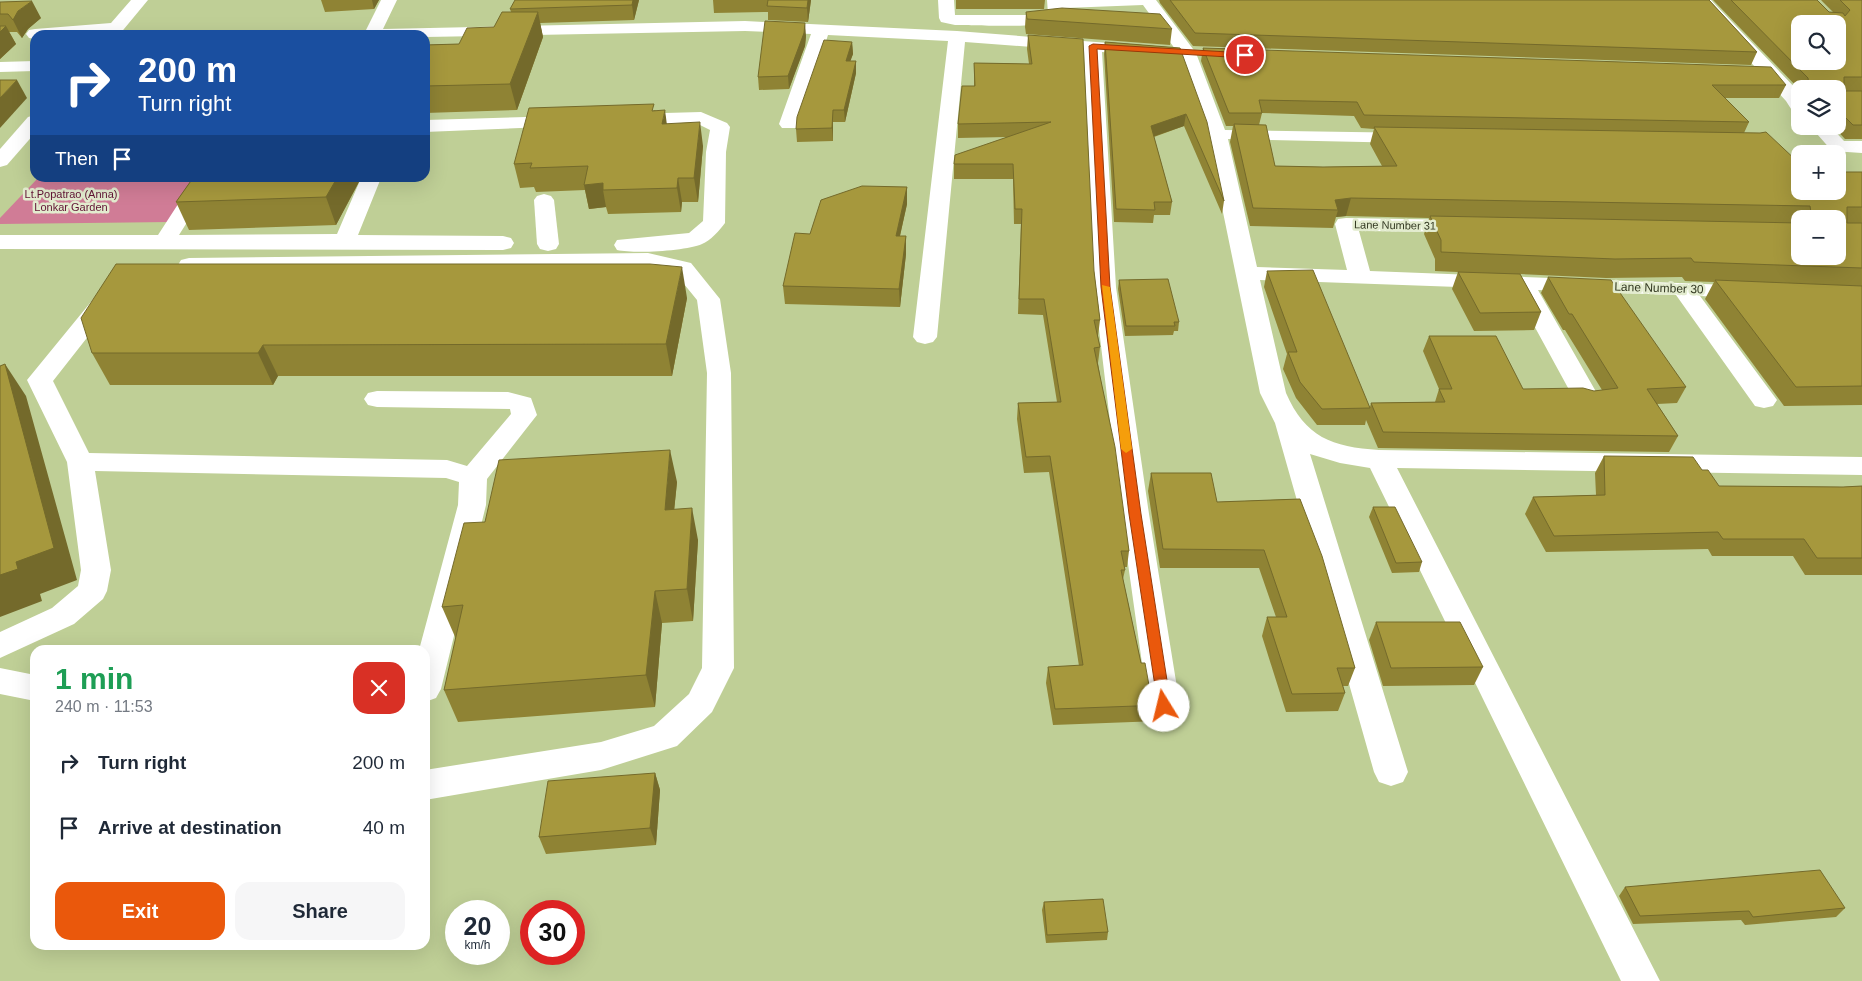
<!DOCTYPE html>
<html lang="en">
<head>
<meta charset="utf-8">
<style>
	body { margin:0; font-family:Helvetica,sans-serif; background:#f6f6f7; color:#1f2937; height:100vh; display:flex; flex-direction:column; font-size:19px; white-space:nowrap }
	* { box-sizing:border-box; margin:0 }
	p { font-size:16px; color:#747a83 }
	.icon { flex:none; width:28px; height:28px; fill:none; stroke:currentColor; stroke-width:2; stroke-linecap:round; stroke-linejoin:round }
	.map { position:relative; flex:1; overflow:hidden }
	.panel { position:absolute; left:30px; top:645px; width:400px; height:305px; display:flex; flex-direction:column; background:#fff; border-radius:15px; box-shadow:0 5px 20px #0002 }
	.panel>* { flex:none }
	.banner { position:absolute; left:30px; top:30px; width:400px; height:152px; border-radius:15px; box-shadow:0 5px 20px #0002; background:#1a4fa0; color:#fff; overflow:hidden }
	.fabs { position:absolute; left:1791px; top:15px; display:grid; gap:10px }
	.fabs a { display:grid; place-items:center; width:55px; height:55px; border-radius:10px; background:#fff; box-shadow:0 5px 20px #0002; font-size:25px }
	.speed { position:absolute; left:445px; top:900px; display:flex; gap:10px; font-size:25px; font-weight:700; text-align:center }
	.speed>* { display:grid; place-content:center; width:65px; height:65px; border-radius:50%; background:#fff; box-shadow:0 5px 20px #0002; line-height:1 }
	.speed small { font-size:12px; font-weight:400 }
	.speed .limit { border:8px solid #d22; background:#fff; color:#111 }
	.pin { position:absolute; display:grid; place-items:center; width:42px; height:42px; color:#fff; margin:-21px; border:2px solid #fff; border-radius:50%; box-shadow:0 1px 5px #0007 }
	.me { position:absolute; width:55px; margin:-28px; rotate:351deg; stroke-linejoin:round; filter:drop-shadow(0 0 4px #0008) }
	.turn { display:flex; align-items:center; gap:18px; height:105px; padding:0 25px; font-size:22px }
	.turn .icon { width:65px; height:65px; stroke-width:2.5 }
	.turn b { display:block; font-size:35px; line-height:42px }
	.then { display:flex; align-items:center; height:48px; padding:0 25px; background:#0003; gap:10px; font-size:19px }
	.round { display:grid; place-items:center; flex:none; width:52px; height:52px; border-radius:15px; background:#f6f6f7 }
	.summary { display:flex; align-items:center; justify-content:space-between; height:85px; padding:0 25px }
	h1 { font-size:30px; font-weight:700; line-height:38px; color:#1e9e55 }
	.button { display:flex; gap:10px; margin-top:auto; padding:10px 25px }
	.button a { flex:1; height:58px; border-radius:15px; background:#ea580c; color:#fff; font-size:20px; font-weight:700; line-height:58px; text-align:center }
	.button a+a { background:#f6f6f7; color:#1f2937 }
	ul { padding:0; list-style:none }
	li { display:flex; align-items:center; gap:15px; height:65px; padding:0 25px }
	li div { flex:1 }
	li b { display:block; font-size:19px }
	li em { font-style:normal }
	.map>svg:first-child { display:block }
	.green { fill:#d07c96 }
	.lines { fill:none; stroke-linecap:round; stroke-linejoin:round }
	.street { fill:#fff; fill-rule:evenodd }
	.wall { fill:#8f8334; fill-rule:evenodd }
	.shaded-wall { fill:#746a2b }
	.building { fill:#a6983d; stroke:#746a2b; fill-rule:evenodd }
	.route { fill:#ea580c; stroke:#983908 }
	.slow { fill:#f59e0b }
	.labels { text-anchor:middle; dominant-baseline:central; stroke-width:5; stroke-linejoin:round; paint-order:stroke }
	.far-park-label { font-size:11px; fill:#601233; stroke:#e3eccf }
	.far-street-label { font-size:11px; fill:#323821; stroke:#e3eccf }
	.street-label { font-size:12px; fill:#323821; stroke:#e3eccf }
</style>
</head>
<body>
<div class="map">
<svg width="1862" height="981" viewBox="0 0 1862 981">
	<rect width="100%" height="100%" fill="#bfcf96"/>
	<path class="green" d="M 38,178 L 205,178 L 170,222 L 0,224 L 0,218 Z"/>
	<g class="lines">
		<g class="street">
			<path d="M 131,0 L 148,0 L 119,35 L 35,35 L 35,39 L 29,38 L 26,34 L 29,30 L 35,29 L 111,23 Z"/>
			<path d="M 381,0 L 397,0 L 383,29 L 745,21 L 957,31 L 1147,46 L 1150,50 L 1147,54 L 1141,55 L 1102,52 L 1116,287 L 1149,514 L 1180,706 L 1175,715 L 1164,719 L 1153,715 L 1148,706 L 1121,514 L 1094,287 L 1084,51 L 965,42 L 937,337 L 933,342 L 925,344 L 917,342 L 913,337 L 948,41 L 828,35 L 799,124 L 796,128 L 782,128 L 779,124 L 811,34 L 745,31 L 425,37 L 425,35 L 350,35 L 353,31 L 366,30 Z"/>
			<path d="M 938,0 L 954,0 L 955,15 L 1046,15 L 1048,14 L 1047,0 L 1156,0 L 1196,53 L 1225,130 L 1417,133 L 1420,137 L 1417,141 L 1410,143 L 1228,139 L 1257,267 L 1347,270 L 1335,224 L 1338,219 L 1346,218 L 1464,220 L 1472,221 L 1475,226 L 1472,231 L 1464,232 L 1359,231 L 1370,271 L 1755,286 L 1758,291 L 1755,296 L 1747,298 L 1700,296 L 1777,400 L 1773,406 L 1764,408 L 1755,406 L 1676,295 L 1538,290 L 1599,397 L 1595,403 L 1586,405 L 1577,403 L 1573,397 L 1514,289 L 1260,280 L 1286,393 C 1305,437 1332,447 1379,450 L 1862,457 L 1862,475 L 1397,468 L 1660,981 L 1621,981 L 1370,468 L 1340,463 L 1310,454 L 1408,772 L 1403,782 L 1391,786 L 1379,782 L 1374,772 L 1275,423 L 1260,393 L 1207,134 L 1178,53 L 1143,5 L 1065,8 C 1065,11 1066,16 1064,19 C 1057,29 971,25 955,25 L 941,22 L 939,18 Z"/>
			<path d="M 1694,0 L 1711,0 L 1800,93 L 1800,114 L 1793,112 L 1786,101 Z"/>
			<path d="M 35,61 L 35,71 L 0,72 L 0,62 Z"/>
			<path d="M 701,112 L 727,123 L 730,127 L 726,152 L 725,223 C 720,230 710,241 702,244 C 686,251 635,254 617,250 L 614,245 L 617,240 L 689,233 L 703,221 L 706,152 L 710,130 L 698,124 L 629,126 L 622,124 L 619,120 L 622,116 L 629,114 Z"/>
			<path d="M 35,115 L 35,133 L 7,165 L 0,167 L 0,149 L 28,117 Z"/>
			<path d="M 563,116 L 570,118 L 573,122 L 570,126 L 425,132 L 425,120 Z"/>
			<path d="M 1810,126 L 1830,126 L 1844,141 L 1862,141 L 1862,153 L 1832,151 Z"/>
			<path d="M 195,178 L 215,178 L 179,235 L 337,234 L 361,178 L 381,178 L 358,235 L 503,236 L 511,238 L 514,243 L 511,248 L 503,250 L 0,249 L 0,235 L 158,235 Z"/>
			<path d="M 544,194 L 551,196 L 554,200 L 559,244 L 556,249 L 548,251 L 540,249 L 537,244 L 534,200 L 537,196 Z"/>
			<path d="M 648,253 L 691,263 L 720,299 L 731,373 L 734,668 L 712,712 L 677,746 L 601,770 L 425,800 L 425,770 L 601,742 L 654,726 L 689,694 L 702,668 L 707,373 L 697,300 L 675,273 L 648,267 L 189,272 L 181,270 L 178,265 L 181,260 L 189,258 Z"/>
			<path d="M 107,290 L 115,292 L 119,297 L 53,381 L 89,453 L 447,460 L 467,466 L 511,414 L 510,409 L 377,407 L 368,405 L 364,399 L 368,393 L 377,391 L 508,392 L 531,398 L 537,415 L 487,479 L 486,505 L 441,689 L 436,698 L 425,702 L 425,650 L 419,650 L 458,505 L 459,482 L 446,478 L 95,471 L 111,570 L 107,591 L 103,599 L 74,624 L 0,658 L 0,632 L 52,608 L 78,586 L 81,570 L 67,462 L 27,380 L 99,292 Z"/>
			<path d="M 0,668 L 35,675 L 35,701 L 0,694 Z"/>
		</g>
	</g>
	<g class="wall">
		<path d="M 321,0 L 379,0 L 374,9 L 325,12 Z"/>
		<path d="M 639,0 L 634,20 L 540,23 L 543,37 L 517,110 L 425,113 L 425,45 L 459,44 L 494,27 L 511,12 L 510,9 Z"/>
		<path d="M 713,0 L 811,0 L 808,22 L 768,20 L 768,12 L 714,13 Z"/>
		<path d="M 956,0 L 1045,0 L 1044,9 L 956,9 Z"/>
		<path d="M 1159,0 L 1709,0 L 1757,52 L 1751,65 L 1193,46 L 1160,3 Z"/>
		<path d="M 1713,0 L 1817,0 L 1829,12 L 1833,12 L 1821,0 L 1862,0 L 1862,91 L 1848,91 L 1862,91 L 1862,139 L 1845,139 L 1833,126 L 1838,126 L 1838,89 L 1800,89 L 1800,90 Z"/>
		<path d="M 0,2 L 41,18 L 28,29 L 22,38 L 17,32 L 9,32 L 16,44 L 0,59 Z"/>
		<path d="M 1026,12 L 1172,29 L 1170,45 L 1026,34 L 1025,27 Z"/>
		<path d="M 1028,35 L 1094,271 L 1100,320 L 1098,336 L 1100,347 L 1098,363 L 1129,551 L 1127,567 L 1124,567 L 1125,570 L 1123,579 L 1141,663 L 1150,691 L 1155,700 L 1163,705 L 1159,721 L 1053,725 L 1046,683 L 1048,667 L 1079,666 L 1049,472 L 1024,473 L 1017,419 L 1018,403 L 1057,402 L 1043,315 L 1018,314 L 1021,224 L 1014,224 L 1013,179 L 954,179 L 954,164 L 1007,137 L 958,138 L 958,124 L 974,86 L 974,63 L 1029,64 L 1027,49 Z"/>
		<path d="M 806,36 L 805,46 L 789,89 L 759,90 L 758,77 Z"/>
		<path d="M 852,42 L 853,54 L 850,61 L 856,61 L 856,73 L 845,122 L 833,122 L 833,141 L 797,142 L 796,129 Z"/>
		<path d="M 1105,42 L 1180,48 L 1224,201 L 1222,214 L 1184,126 L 1154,137 L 1172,202 L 1170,215 L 1154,215 L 1153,223 L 1114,222 L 1104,54 Z"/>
		<path d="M 1203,48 L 1786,85 L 1779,98 L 1725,98 L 1749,122 L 1744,133 L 1800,191 L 1862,172 L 1862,405 L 1784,406 L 1705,299 L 1714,282 L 1685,281 L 1682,277 L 1606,278 L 1520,274 L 1541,312 L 1534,330 L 1474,331 L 1452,289 L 1458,272 L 1435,271 L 1435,259 L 1424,234 L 1429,218 L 1346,216 L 1336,217 L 1333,228 L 1250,226 L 1230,142 L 1233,126 L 1226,126 L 1201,61 ZM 1262,113 L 1354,116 L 1361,128 L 1374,129 L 1370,144 L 1382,166 L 1323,167 L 1275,166 L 1259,125 ZM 1800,219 L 1838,219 L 1800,256 Z"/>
		<path d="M 655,110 L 667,124 L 703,146 L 698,202 L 682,202 L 681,212 L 608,214 L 606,207 L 589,209 L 585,190 L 536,192 L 534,187 L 520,188 L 514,164 Z"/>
		<path d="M 193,178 L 361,178 L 336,225 L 189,230 L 176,202 Z"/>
		<path d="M 907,187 L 907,204 L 900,236 L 906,236 L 906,254 L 900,307 L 785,304 L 783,286 L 810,234 Z"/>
		<path d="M 1267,271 L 1370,407 L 1371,403 L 1435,402 L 1439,389 L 1423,351 L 1429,336 L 1523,389 L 1594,391 L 1602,390 L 1565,330 L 1563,330 L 1541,293 L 1548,277 L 1686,387 L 1677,403 L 1657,404 L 1678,436 L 1669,452 L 1378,448 L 1366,420 L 1365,425 L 1317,425 L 1296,398 L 1283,369 L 1287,354 L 1264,287 Z"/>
		<path d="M 1119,280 L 1179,322 L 1178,331 L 1174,331 L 1173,335 L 1125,336 L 1118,289 Z"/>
		<path d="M 687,298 L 672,376 L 278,376 L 273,385 L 110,385 L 92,353 Z"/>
		<path d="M 1604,456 L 1702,470 L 1719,486 L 1843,487 L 1862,486 L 1862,575 L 1805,575 L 1793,556 L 1712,556 L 1708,549 L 1546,552 L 1525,514 L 1533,497 L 1596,495 L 1595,473 Z"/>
		<path d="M 1151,473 L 1217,502 L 1300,499 L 1355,668 L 1348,686 L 1343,686 L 1345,693 L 1338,711 L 1286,712 L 1262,636 L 1267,617 L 1276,617 L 1259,568 L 1160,568 L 1148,491 Z"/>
		<path d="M 677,482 L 674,510 L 698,540 L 693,621 L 662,623 L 655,707 L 458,722 L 444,690 L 456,639 L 442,607 L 485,522 Z"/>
		<path d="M 1373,507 L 1422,562 L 1419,572 L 1392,573 L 1369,517 Z"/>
		<path d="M 1376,622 L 1483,667 L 1474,685 L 1383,686 L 1369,640 Z"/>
		<path d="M 655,773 L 660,790 L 656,845 L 546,854 L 539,837 Z"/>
		<path d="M 1625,887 L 1845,908 L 1836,917 L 1745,925 L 1741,920 L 1633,924 L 1619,896 Z"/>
		<path d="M 1044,902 L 1108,932 L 1107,940 L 1046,943 L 1042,910 Z"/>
	</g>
	<g class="shaded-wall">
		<path d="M 372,0 L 379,0 L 374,9 Z"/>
		<path d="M 633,0 L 639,0 L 634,20 L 632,5 Z"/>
		<path d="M 808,0 L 811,0 L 808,22 L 807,8 Z"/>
		<path d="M 32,1 L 41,18 L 28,29 L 22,38 L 13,20 L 18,11 Z"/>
		<path d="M 538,12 L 543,37 L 517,110 L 510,84 Z"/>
		<path d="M 805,23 L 806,36 L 805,46 L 789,89 L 788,76 Z"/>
		<path d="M 6,26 L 16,44 L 0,59 L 0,32 Z"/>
		<path d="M 852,42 L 853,54 L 846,73 L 846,61 Z"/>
		<path d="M 856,61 L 856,73 L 845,122 L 844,110 Z"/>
		<path d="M 17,80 L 27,98 L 0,128 L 0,98 Z"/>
		<path d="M 665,110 L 668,133 L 662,124 Z"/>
		<path d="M 833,110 L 833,141 L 832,128 Z"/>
		<path d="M 1186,114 L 1184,126 L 1149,138 L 1151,126 Z"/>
		<path d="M 700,122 L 703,146 L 698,202 L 694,178 Z"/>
		<path d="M 337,178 L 361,178 L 336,225 L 326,197 Z"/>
		<path d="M 678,178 L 682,202 L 681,212 L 677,188 Z"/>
		<path d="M 603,183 L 603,190 L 606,207 L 589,209 L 584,185 Z"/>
		<path d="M 907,187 L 907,204 L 896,253 L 896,236 Z"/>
		<path d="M 1351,198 L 1346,216 L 1336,217 L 1338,210 L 1335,200 Z"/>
		<path d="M 906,236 L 906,254 L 900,307 L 899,289 Z"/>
		<path d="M 682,267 L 687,298 L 672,376 L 666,344 Z"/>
		<path d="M 263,345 L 278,376 L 273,385 L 258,353 Z"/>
		<path d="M 5,364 L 26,396 L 77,580 L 40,594 L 42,601 L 0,617 L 0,575 Z"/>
		<path d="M 670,450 L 677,482 L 671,542 L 665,510 Z"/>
		<path d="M 692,508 L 698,540 L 693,621 L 687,589 Z"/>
		<path d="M 655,591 L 662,623 L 655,707 L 646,675 Z"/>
		<path d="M 655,773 L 660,790 L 656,845 L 650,828 Z"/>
	</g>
	<g class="building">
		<path d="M 515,0 L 633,0 L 632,5 L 510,9 Z"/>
		<path d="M 768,0 L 808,0 L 807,8 L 767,6 Z"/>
		<path d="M 1170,0 L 1709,0 L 1757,52 L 1195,33 Z"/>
		<path d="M 1731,0 L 1817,0 L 1829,12 L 1843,13 L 1845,16 L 1850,10 L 1840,0 L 1862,0 L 1862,77 L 1844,77 L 1844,91 L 1862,91 L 1862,125 L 1853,125 L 1839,111 L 1838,111 L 1838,89 L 1810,89 L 1809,87 L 1808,78 ZM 1800,24 L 1838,24 L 1838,61 L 1800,61 Z"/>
		<path d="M 32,1 L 18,11 L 13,20 L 8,14 L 0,14 L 0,2 Z"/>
		<path d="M 1062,8 L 1160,14 L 1172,29 L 1027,19 L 1026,12 Z"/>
		<path d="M 502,12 L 538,12 L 510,84 L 425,86 L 425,45 L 459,44 L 467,28 L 494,27 Z"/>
		<path d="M 765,21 L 805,23 L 804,33 L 788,76 L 758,77 Z"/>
		<path d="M 0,26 L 6,26 L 0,32 Z"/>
		<path d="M 1028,35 L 1083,39 L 1094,271 L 1100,320 L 1094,320 L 1100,347 L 1094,348 L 1115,447 L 1129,551 L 1121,551 L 1125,570 L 1121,570 L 1141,663 L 1145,663 L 1150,691 L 1155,700 L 1163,705 L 1055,709 L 1048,667 L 1083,665 L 1050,456 L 1026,457 L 1018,403 L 1061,402 L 1044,299 L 1019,299 L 1022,209 L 1015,209 L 1013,164 L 954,164 L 955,155 L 1051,122 L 958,124 L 962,86 L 975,86 L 974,63 L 1032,64 Z"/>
		<path d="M 824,40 L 852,42 L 846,61 L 856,61 L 844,110 L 833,110 L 832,128 L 796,129 L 797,117 Z"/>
		<path d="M 1105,42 L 1180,48 L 1207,122 L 1224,201 L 1186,114 L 1151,126 L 1172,202 L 1154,202 L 1155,210 L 1116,209 Z"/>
		<path d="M 1203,48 L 1771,67 L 1786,85 L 1712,85 L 1749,122 L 1364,115 L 1357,102 L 1259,100 L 1262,113 L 1229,113 Z"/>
		<path d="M 0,80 L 17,80 L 0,98 Z"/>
		<path d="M 654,104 L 652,111 L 665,110 L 662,124 L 700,122 L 694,178 L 678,178 L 677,188 L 603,190 L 603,183 L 584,185 L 588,166 L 530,168 L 532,163 L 514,164 L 529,108 Z"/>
		<path d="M 1234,124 L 1266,125 L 1275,166 L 1323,167 L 1397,166 L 1374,127 L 1760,133 L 1766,132 L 1800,164 L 1800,191 L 1838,191 L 1838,172 L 1862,172 L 1862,207 L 1847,207 L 1847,223 L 1862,223 L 1862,268 L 1694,262 L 1691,258 L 1615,259 L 1441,252 L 1441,240 L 1430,216 L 1800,223 L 1800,256 L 1838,256 L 1838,219 L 1812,219 L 1810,206 L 1351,198 L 1335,200 L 1338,210 L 1253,208 Z"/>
		<path d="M 193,178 L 337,178 L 326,197 L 176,202 Z"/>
		<path d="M 862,186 L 907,187 L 896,236 L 906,236 L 899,289 L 783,286 L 795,233 L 810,234 L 821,200 Z"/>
		<path d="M 116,264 L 650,264 L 682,267 L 666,344 L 263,345 L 258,353 L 92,353 L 81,318 Z"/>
		<path d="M 1313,270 L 1370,408 L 1322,409 L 1300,382 L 1288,352 L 1297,352 L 1267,271 Z"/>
		<path d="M 1458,272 L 1520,274 L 1541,312 L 1480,313 Z"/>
		<path d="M 1548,277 L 1611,280 L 1686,387 L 1647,389 L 1678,436 L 1383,432 L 1371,403 L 1445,402 L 1439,389 L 1452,389 L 1429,336 L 1496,336 L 1523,389 L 1583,388 L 1594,391 L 1618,388 L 1572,314 L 1569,314 Z"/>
		<path d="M 1168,279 L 1179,322 L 1174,322 L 1175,326 L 1126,326 L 1119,280 Z"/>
		<path d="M 1715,280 L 1862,286 L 1862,386 L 1796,387 Z"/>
		<path d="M 5,364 L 54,548 L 16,562 L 18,569 L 0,575 L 0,366 Z"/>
		<path d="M 670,450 L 665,510 L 692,508 L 687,589 L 655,591 L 646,675 L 444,690 L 463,605 L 442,607 L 464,523 L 485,522 L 499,460 Z"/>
		<path d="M 1604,456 L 1693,457 L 1702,470 L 1708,470 L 1719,486 L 1843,487 L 1862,486 L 1862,558 L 1817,558 L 1804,539 L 1723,539 L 1718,532 L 1554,536 L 1533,497 L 1605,495 Z"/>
		<path d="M 1151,473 L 1211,473 L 1217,502 L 1300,499 L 1322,556 L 1355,668 L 1337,668 L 1345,693 L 1292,694 L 1267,617 L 1287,617 L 1264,550 L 1163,549 Z"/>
		<path d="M 1373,507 L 1395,507 L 1422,562 L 1396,563 Z"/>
		<path d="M 1376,622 L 1460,622 L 1483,667 L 1391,668 Z"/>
		<path d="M 655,773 L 650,828 L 539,837 L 548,781 Z"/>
		<path d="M 1820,870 L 1845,908 L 1753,917 L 1749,911 L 1640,916 L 1625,887 Z"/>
		<path d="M 1103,899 L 1108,932 L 1047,935 L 1044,902 Z"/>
	</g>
	<path class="route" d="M 1093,44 L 1245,53 L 1249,55 L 1245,58 L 1097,49 L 1110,287 L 1141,514 L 1171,706 L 1169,710 L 1160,710 L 1158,706 L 1129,514 L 1101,287 L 1089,46 Z"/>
	<path class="slow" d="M 1102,285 L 1110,287 L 1132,449 L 1126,453 L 1121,449 Z"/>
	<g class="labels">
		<g class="far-park-label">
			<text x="71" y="194">Lt.Popatrao (Anna)<tspan x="71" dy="13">Lonkar Garden</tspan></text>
		</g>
		<g class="far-street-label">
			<text transform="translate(1395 225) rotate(1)">Lane Number 31</text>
		</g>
		<g class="street-label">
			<text transform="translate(1659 288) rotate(2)">Lane Number 30</text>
		</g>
	</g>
</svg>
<div class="fabs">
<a><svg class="icon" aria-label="search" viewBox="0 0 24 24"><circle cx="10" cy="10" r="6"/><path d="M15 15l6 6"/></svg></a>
<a><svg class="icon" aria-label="layers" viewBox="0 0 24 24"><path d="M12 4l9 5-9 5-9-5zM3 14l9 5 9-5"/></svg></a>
<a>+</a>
<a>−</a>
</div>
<div class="speed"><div>20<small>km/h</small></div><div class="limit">30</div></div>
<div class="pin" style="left:1245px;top:55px;background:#d93025"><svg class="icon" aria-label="arrive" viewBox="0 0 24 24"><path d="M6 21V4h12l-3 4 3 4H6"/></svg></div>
<svg class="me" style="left:1164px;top:706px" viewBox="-20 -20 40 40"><circle r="19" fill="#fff"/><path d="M0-13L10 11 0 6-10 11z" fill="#ea580c"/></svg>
<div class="banner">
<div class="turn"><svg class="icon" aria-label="right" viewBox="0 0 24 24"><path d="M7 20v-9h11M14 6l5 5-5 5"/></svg><div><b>200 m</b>Turn right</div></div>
<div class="then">Then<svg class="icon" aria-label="arrive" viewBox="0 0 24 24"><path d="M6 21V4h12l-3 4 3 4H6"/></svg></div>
</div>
<section class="panel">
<div class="summary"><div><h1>1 min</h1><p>240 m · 11:53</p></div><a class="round" style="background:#d93025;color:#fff"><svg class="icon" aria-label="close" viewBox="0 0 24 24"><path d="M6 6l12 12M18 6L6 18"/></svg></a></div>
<ul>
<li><svg class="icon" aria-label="right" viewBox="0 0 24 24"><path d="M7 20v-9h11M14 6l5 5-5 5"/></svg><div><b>Turn right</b></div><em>200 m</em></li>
<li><svg class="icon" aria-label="arrive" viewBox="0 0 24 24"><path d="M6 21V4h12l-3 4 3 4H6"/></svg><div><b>Arrive at destination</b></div><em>40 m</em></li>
</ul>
<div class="button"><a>Exit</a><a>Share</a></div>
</section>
</div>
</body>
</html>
